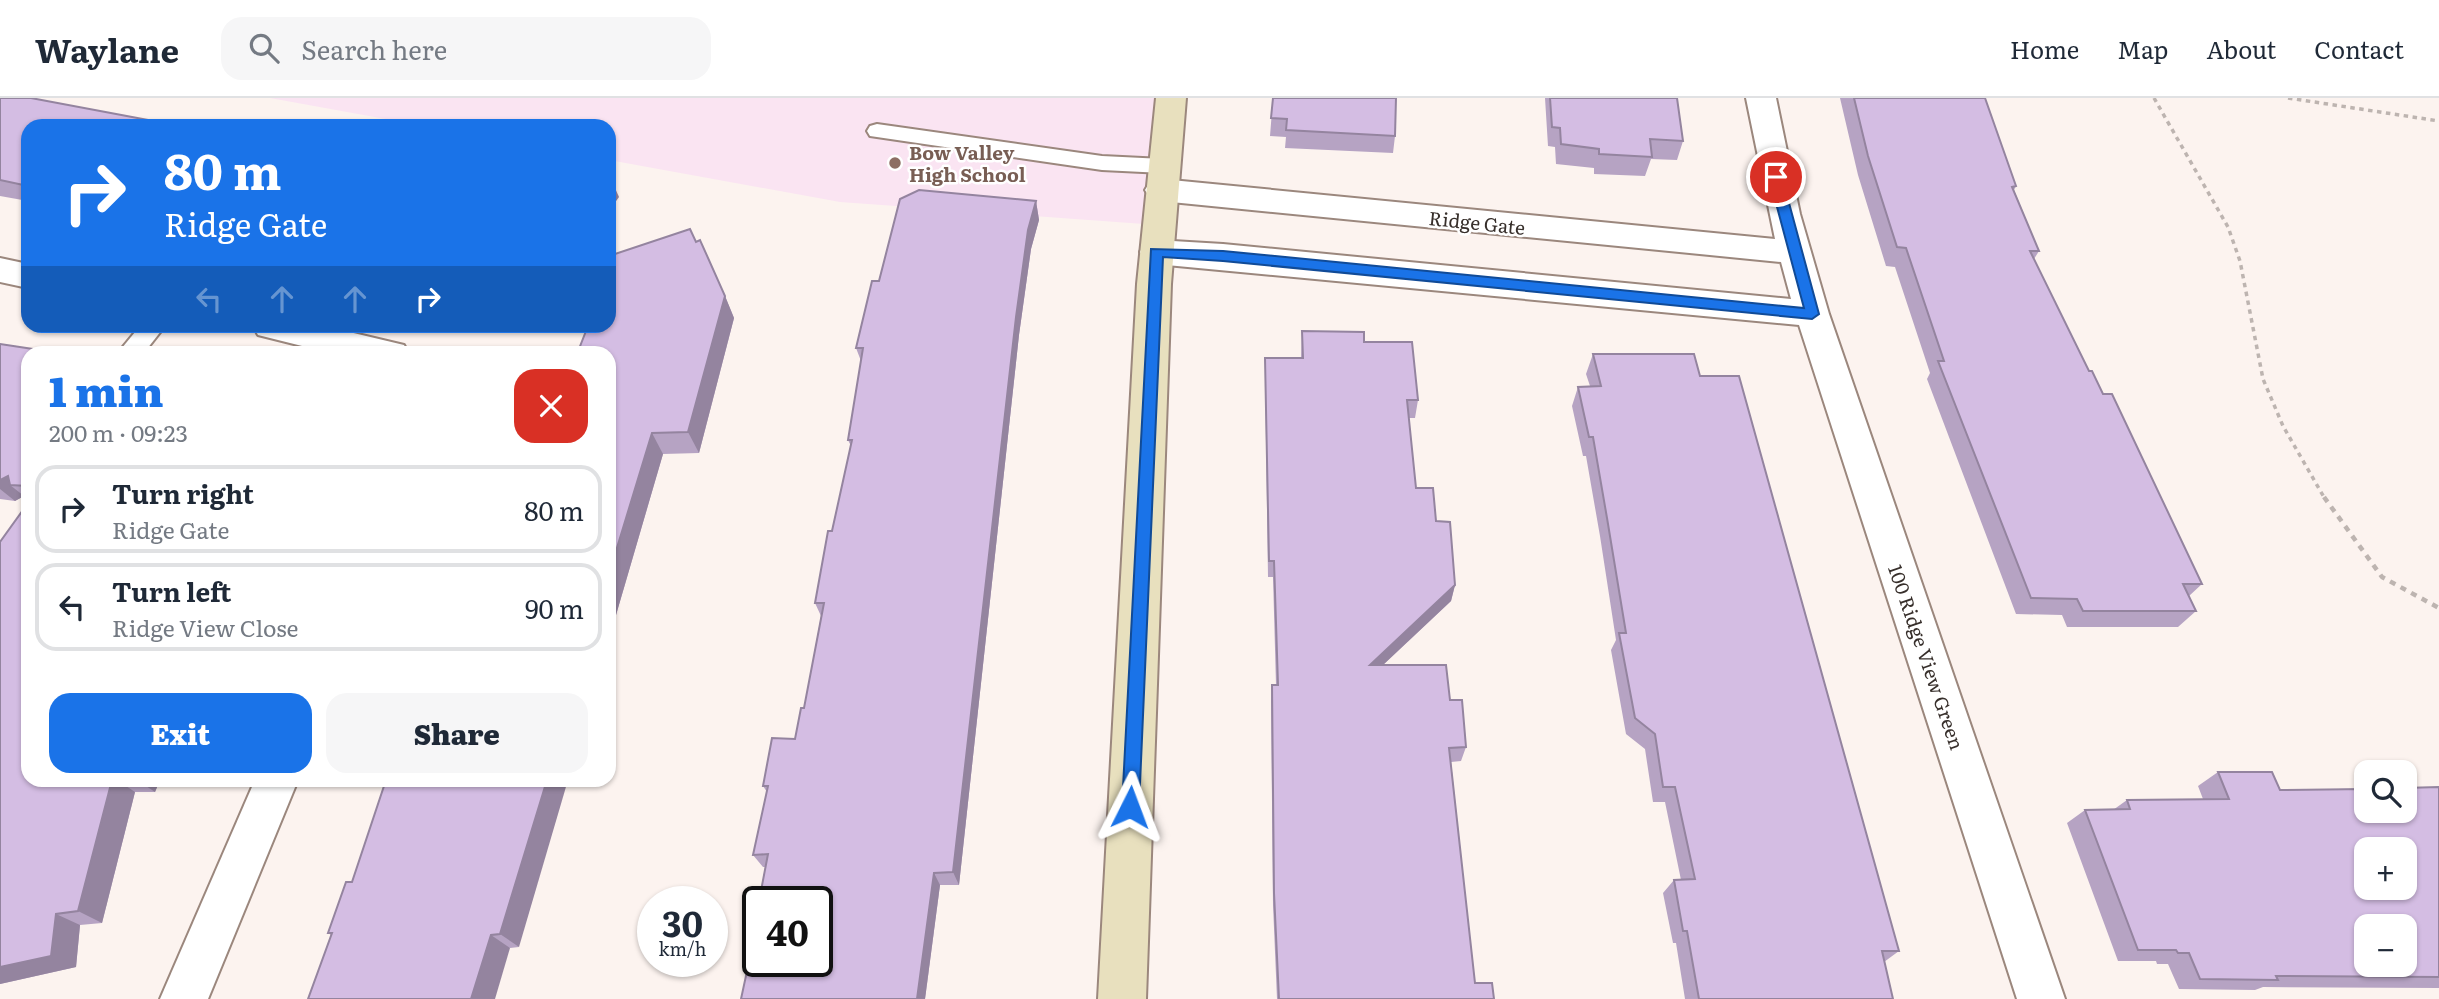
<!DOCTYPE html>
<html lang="en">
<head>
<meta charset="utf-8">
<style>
	body { margin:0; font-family:Literata,serif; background:#f6f6f7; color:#1f2937; height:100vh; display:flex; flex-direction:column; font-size:26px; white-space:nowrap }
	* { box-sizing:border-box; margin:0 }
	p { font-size:23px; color:#747a83 }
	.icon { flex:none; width:38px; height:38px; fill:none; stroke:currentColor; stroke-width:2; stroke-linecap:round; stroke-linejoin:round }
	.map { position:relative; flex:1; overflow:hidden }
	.side { position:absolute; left:21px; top:248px; width:595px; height:441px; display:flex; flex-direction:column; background:#fff; border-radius:21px; box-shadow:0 2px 5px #0004 }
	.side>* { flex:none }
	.top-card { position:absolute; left:21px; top:21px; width:595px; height:214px; border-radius:21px; box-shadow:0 2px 5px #0004; background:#1a73e8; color:#fff; overflow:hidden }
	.buttons { position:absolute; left:2354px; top:662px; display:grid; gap:14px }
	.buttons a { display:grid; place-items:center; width:63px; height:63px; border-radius:14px; background:#fff; box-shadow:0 2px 5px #0004; font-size:35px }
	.speed { position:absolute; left:637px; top:788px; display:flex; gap:14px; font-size:35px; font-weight:700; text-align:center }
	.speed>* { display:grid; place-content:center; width:91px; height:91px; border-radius:50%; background:#fff; box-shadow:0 2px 5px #0004; line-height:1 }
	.speed small { font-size:18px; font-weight:400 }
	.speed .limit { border:4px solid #111; border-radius:10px; background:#fff; color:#111 }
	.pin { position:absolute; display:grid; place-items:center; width:60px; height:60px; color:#fff; margin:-30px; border:4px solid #fff; border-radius:50%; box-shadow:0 2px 7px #0007 }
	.me { position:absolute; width:77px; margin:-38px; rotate:3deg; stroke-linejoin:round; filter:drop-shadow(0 0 5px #0008) }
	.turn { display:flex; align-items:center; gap:24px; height:147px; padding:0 28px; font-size:32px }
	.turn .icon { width:91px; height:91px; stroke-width:2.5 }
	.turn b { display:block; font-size:49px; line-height:60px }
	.lanes { display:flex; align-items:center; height:66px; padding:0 28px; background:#0003; justify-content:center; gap:35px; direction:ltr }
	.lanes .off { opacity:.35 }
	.round { display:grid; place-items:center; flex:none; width:74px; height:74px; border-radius:21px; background:#f6f6f7 }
	.overview { display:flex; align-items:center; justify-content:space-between; height:119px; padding:0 28px }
	h1 { font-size:42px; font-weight:800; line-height:52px; color:#1a73e8 }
	.cta { display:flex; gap:14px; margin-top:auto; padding:14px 28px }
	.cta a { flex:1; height:80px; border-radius:21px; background:#1a73e8; color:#fff; font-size:28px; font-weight:800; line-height:80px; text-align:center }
	.cta a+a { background:#f6f6f7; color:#1f2937 }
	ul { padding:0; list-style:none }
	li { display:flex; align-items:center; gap:21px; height:88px; margin:0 14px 10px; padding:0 14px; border:4px solid #e0e1e3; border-radius:21px }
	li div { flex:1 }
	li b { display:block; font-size:26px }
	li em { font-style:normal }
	header { display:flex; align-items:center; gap:42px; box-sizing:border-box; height:98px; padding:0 35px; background:#fff; border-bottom:2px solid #e0e1e3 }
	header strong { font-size:33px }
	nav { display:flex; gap:38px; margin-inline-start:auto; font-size:24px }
	.search { width:490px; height:63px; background:#f6f6f7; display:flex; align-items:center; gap:18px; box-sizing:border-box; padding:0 24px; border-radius:21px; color:#747a83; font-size:26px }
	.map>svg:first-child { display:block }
	.education { fill:#fae4f2 }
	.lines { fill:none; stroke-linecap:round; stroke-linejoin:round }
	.lane-casing { stroke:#9b877d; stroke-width:4 }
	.street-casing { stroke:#9b877d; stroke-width:4 }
	.secondary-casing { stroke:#9b877d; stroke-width:4 }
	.path-far1 { stroke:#bdb4b0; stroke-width:3.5; stroke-dasharray:4.5 4.5; stroke-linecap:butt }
	.path { stroke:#bdb4b0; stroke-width:4.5; stroke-dasharray:6 6; stroke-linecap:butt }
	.lane { fill:#fff; fill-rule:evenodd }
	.street { fill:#fff; fill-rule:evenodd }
	.secondary { fill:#e8e0be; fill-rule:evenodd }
	.wall { fill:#b6a3c3 }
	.shaded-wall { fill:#94849f }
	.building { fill:#d4bde3; stroke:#94849f; stroke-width:2; fill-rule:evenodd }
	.route { fill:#1a73e8; stroke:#114b97; stroke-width:2 }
	.education-dot { fill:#8d6e63; stroke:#fff; stroke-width:2.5 }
	.labels { text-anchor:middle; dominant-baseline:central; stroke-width:5; stroke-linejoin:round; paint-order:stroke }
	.education-label { font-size:19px; font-weight:bold; fill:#785e54; stroke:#fff; text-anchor:start }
	.street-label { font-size:19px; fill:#372f2b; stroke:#fff }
</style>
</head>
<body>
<header>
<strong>Waylane</strong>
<div class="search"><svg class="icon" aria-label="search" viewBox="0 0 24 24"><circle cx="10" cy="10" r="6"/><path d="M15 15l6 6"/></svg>Search here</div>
<nav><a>Home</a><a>Map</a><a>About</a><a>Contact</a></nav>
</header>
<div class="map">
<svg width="2439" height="901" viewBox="0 0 2439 901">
	<rect width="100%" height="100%" fill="#fcf3ef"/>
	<path class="education" d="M 270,0 L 1171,0 L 1158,127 L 840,104 L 609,62 L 609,28 L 424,28 Z"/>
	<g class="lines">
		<g class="lane-casing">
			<g id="lane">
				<path d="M 877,26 L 1102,58 L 1163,61 L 1171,63 L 1174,68 L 1171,73 L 1163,75 L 1102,72 L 870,38 L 867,33 L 870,28 Z"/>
				<path d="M 140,228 L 165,228 L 143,256 L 117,256 Z"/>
			</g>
		</g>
		<g class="street-casing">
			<g id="street">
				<path d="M 1746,0 L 1776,0 L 1800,116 L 1829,216 L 2065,901 L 2017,901 L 1799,227 L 1156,166 L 1144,162 L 1140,154 L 1144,146 L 1156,142 L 1223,146 L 1791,201 L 1781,164 L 1161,103 L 1150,100 L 1145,92 L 1150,84 L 1161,81 L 1775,141 Z"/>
				<path d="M 0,160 L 28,166 L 28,190 L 0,184 Z"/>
				<path d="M 253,228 L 324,228 L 404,247 L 409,256 L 334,256 L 258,237 Z"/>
				<path d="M 255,682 L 298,682 L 208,901 L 160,901 Z"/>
			</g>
		</g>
		<g class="secondary-casing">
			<path id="secondary" d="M 1156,0 L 1186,0 L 1171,186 L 1146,901 L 1098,901 L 1137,186 Z"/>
		</g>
		<g class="path-far1">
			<path d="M 2154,0 L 2228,129 L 2240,163 L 2263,281 L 2283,328 L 2325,401"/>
			<path d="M 2288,0 L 2439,23"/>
		</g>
		<path class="path" d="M 2324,399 L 2382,479 L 2439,510"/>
		<use href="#lane" class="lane"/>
		<use href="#street" class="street"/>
		<use href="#secondary" class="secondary"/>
	</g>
	<g class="wall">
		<path d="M 0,0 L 28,28 L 28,103 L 0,98 Z"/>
		<path d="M 1273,0 L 1395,38 L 1393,55 L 1285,50 L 1286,39 L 1270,38 Z"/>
		<path d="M 1545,0 L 1677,0 L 1683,43 L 1677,62 L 1651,61 L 1645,78 L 1594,76 L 1594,70 L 1556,66 L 1555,49 L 1548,48 Z"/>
		<path d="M 1840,0 L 1985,0 L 2016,88 L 2014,92 L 2039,153 L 2034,161 L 2089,273 L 2103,296 L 2202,486 L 2189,498 L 2196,513 L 2178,529 L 2067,529 L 2062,517 L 2016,516 L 1927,281 L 1930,275 L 1895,169 L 1886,168 L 1858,77 Z"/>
		<path d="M 1036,103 L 1039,122 L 1031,151 L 1019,237 L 959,787 L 940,787 L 925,901 L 741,901 L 762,800 L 760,798 L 765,769 L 763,769 L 753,757 L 767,694 L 763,688 L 795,641 L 804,610 L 821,518 L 815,505 L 851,348 L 848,342 L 861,263 L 856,250 L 879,183 Z"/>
		<path d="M 725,198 L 734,220 L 699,355 L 663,356 L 609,541 L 609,256 Z"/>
		<path d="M 1302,233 L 1364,244 L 1418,302 L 1415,320 L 1409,320 L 1416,390 L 1436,423 L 1455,487 L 1451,503 L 1383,567 L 1450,602 L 1466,649 L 1461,663 L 1451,664 L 1475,885 L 1494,901 L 1277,901 L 1273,807 L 1271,602 L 1272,587 L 1276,587 L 1273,479 L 1268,479 L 1265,278 L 1265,260 L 1301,260 Z"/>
		<path d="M 0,246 L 33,251 L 38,256 L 28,256 L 28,402 L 24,398 L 15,403 L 0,401 Z"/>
		<path d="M 1593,256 L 1700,278 L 1899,853 L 1884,864 L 1893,901 L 1685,901 L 1676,845 L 1673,845 L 1663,795 L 1674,782 L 1681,782 L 1665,704 L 1653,704 L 1645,651 L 1626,636 L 1611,552 L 1616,542 L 1600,438 L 1586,358 L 1583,358 L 1572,308 L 1578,289 L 1590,288 L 1586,276 Z"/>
		<path d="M 0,444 L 28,682 L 160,682 L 155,694 L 135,694 L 102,825 L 80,827 L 76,869 L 0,886 Z"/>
		<path d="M 2218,674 L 2280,692 L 2439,689 L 2439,890 L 2263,889 L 2255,892 L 2179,891 L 2168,866 L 2157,866 L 2156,863 L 2118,863 L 2067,725 L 2085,712 L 2113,712 L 2127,702 L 2203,701 L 2198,688 Z"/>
		<path d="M 386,682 L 519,849 L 510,850 L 331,837 L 328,835 L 352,784 Z"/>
	</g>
	<g class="shaded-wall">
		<path d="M 610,79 L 619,99 L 609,113 L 609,81 Z"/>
		<path d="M 1036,103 L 1039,122 L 1031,151 L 1019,237 L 959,787 L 953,774 L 1016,219 L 1028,132 Z"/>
		<path d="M 725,198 L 734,220 L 699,355 L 688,334 Z"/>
		<path d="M 33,251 L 38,256 L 29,256 Z"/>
		<path d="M 652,335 L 663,356 L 609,541 L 609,476 Z"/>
		<path d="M 8,378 L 10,387 L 24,398 L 15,403 L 0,391 L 0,382 Z"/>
		<path d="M 1455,487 L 1451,503 L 1367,582 L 1370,567 Z"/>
		<path d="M 112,682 L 117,682 L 135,694 L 102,825 L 78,813 Z"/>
		<path d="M 137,682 L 160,682 L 155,694 Z"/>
		<path d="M 547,682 L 568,682 L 519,849 L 500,836 Z"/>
		<path d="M 934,775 L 940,787 L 925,901 L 917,901 Z"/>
		<path d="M 56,816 L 80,827 L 76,869 L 0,886 L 0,869 Z"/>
		<path d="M 491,837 L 510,850 L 495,901 L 471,901 Z"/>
	</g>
	<g class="building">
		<path d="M 0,0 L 31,0 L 180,28 L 28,28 L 28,88 L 0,82 Z"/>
		<path d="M 1273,0 L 1396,0 L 1395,38 L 1286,32 L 1287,21 L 1271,20 Z"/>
		<path d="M 1550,0 L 1677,0 L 1683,43 L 1650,41 L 1652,59 L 1599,56 L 1599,51 L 1561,46 L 1560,30 L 1552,29 Z"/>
		<path d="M 1854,0 L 1985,0 L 2016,88 L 2012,89 L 2039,153 L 2030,153 L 2089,273 L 2092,273 L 2103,296 L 2112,296 L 2202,486 L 2183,486 L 2196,513 L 2083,513 L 2077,501 L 2031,500 L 1938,263 L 1944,263 L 1906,150 L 1897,149 L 1868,58 Z"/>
		<path d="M 919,92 L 1036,103 L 1028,132 L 1016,219 L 953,774 L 934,775 L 917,901 L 741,901 L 758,822 L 758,863 L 817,863 L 817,803 L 762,803 L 763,798 L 760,798 L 768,756 L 753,757 L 768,688 L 763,688 L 772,640 L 795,641 L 801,610 L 804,610 L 824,505 L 815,505 L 828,433 L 832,433 L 852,342 L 848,342 L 863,250 L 856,250 L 872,183 L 879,183 L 900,101 Z"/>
		<path d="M 690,131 L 696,144 L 700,142 L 725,198 L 688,334 L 652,335 L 609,476 L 609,256 L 577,256 L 588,228 L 609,228 L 609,158 Z"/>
		<path d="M 1302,233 L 1364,234 L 1364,244 L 1412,244 L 1418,302 L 1407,302 L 1416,390 L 1433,390 L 1436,423 L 1450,424 L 1455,487 L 1370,567 L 1446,567 L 1450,602 L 1462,602 L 1466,649 L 1449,650 L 1475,885 L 1492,885 L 1494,901 L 1279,901 L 1274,795 L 1272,587 L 1278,587 L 1274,463 L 1269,463 L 1265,260 L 1303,260 Z"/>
		<path d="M 0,246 L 33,251 L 29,256 L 28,256 L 27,259 L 28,259 L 28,388 L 10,387 L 8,378 L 0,382 Z"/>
		<path d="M 1593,256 L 1694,256 L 1700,278 L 1739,278 L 1899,853 L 1882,853 L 1893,901 L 1699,901 L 1687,833 L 1683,833 L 1674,782 L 1695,781 L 1675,689 L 1663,689 L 1655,636 L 1635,620 L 1619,535 L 1626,535 L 1607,420 L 1593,339 L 1589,339 L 1578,289 L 1601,288 Z"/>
		<path d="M 28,405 L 28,682 L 112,682 L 78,813 L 56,816 L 51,858 L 0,869 L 0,444 Z"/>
		<path d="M 2218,674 L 2272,674 L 2280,692 L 2366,691 L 2366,712 L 2404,712 L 2404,690 L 2439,689 L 2439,879 L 2276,878 L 2278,882 L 2200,881 L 2189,855 L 2178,855 L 2176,852 L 2138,852 L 2085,712 L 2130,711 L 2127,702 L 2229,701 ZM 2366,751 L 2404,751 L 2404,789 L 2366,789 ZM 2366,828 L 2404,828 L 2404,866 L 2366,866 Z"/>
		<path d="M 386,682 L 547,682 L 500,836 L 491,837 L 471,901 L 308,901 L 332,835 L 328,835 L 346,784 L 352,784 Z"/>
	</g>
	<path class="route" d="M 1776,75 L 1782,79 L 1819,216 L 1812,221 L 1223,163 L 1163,159 L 1139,709 L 1137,715 L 1130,717 L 1124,715 L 1122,709 L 1151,151 L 1223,153 L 1804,210 L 1769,79 Z"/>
	<circle class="education-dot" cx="895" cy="65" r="7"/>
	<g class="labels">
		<g class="education-label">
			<text x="909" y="54">Bow Valley<tspan x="909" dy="22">High School</tspan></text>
		</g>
		<g class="street-label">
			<text transform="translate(1477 124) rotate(6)">Ridge Gate</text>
			<text transform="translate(1927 559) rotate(71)">100 Ridge View Green</text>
		</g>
	</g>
</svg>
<div class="buttons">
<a><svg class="icon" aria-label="search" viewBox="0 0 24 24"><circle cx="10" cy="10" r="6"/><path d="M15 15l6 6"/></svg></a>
<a>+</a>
<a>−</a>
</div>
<div class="speed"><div>30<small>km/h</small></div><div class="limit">40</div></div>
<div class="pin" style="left:1776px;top:79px;background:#d93025"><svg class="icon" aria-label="arrive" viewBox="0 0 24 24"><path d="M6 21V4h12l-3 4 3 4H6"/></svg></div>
<svg class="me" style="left:1130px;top:709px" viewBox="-20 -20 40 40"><path d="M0-17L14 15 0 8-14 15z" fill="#1a73e8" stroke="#fff" stroke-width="4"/></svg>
<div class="top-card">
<div class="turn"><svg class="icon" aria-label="right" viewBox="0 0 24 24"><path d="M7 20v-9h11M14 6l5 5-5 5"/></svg><div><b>80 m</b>Ridge Gate</div></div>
<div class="lanes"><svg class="icon off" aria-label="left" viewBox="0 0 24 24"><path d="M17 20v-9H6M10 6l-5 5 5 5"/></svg><svg class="icon off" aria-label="ahead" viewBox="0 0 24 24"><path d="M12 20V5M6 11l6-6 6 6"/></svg><svg class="icon off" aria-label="ahead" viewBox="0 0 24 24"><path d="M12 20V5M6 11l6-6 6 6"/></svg><svg class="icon" aria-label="right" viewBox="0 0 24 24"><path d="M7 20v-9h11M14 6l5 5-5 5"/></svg></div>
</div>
<section class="side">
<div class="overview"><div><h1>1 min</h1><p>200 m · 09:23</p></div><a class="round" style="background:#d93025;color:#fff"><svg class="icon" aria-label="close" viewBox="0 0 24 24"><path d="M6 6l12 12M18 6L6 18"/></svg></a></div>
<ul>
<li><svg class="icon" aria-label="right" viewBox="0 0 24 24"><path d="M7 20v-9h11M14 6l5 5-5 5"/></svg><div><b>Turn right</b><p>Ridge Gate</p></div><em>80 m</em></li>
<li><svg class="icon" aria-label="left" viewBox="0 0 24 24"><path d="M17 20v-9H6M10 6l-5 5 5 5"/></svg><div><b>Turn left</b><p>Ridge View Close</p></div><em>90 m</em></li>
</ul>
<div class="cta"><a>Exit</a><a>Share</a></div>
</section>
</div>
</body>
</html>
